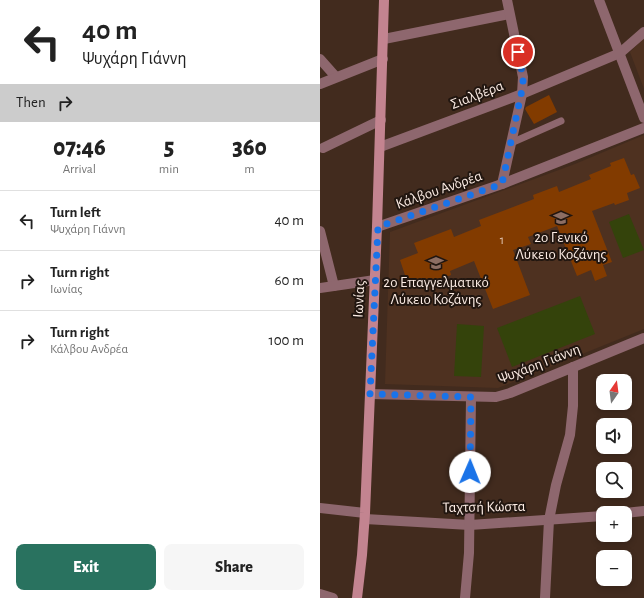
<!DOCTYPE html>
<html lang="en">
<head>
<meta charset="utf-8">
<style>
	body { margin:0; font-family:"Alegreya Sans",sans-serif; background:#f6f6f6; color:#222; height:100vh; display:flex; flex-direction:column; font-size:15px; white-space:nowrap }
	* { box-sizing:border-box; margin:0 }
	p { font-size:13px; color:#767676 }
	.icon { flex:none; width:22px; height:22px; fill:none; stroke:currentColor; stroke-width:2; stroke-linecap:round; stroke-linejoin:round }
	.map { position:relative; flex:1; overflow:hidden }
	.side { display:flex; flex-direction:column; background:#fff; width:320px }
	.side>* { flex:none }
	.guide { background:#fff; color:#222; overflow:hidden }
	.needle { width:26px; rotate:14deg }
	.controls { position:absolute; left:276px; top:374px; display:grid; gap:8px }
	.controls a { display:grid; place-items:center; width:36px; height:36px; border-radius:8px; background:#fff; box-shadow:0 2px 6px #0003; font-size:20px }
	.pin { position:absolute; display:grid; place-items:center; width:34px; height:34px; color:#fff; margin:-17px; border:2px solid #fff; border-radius:50%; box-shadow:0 1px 4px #0007 }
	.me { position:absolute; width:44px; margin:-22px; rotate:1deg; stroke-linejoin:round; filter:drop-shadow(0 0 3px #0008) }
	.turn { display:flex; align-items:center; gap:14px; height:84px; padding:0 16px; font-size:18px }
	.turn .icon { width:52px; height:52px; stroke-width:2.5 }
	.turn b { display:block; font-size:28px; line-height:34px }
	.then { display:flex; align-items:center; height:38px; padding:0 16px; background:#0003; gap:8px; font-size:15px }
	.eta { display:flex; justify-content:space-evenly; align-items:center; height:68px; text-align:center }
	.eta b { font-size:24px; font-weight:800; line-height:28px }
	.action { display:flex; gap:8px; margin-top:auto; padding:8px 16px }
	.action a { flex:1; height:46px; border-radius:8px; background:#29725f; color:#fff; font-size:16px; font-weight:800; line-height:46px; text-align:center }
	.action a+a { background:#f6f6f6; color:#222 }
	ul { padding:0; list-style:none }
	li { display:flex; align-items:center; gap:12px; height:60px; padding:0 16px; border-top:1px solid #e0e0e0 }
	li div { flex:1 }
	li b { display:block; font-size:15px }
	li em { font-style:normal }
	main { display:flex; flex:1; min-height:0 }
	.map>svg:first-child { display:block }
	.built { fill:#4e3120 }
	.green { fill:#34430b }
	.building { fill:#823b00 }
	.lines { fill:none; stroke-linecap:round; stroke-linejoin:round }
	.lane { stroke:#8e676e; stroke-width:7 }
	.street { stroke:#8e676e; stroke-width:10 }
	.secondary { stroke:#c38490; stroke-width:10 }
	.route { stroke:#1a73e8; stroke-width:7; stroke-dasharray:0 12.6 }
	.labels { text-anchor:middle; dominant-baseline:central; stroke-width:4; stroke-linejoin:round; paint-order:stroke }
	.number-label { font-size:13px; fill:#dec0ab }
	.street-label { font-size:15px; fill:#fcece4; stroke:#211610 }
	.poi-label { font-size:15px; fill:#fcece4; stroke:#211610 }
</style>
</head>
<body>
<main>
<section class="side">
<div class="guide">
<div class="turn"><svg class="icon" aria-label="left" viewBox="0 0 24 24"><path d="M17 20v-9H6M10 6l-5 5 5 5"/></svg><div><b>40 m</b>Ψυχάρη Γιάννη</div></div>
<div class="then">Then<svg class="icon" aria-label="right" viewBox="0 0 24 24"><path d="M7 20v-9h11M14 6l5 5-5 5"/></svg></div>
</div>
<div class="eta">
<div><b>07:46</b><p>Arrival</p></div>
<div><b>5</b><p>min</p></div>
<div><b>360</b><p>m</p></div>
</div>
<ul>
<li><svg class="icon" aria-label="left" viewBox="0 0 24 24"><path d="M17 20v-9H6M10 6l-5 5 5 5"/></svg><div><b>Turn left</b><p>Ψυχάρη Γιάννη</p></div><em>40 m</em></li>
<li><svg class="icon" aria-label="right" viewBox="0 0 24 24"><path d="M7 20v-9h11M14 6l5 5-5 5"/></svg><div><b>Turn right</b><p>Ιωνίας</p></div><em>60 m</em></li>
<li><svg class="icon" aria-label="right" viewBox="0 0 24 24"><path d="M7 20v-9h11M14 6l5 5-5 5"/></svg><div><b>Turn right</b><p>Κάλβου Ανδρέα</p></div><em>100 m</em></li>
</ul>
<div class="action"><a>Exit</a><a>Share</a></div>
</section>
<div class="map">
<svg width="324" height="598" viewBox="0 0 324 598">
	<rect width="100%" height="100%" fill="#422b1e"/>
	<g class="built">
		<path d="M 324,38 L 324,89 L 310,52 Z"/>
		<path d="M 324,135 L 324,329 L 178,388 L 65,384 L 70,232 L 255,164 Z"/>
	</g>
	<g class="green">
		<path d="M 309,214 L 324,250 L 303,258 L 289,222 Z"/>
		<path d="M 260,296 L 275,334 L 192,367 L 177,328 Z"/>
		<path d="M 137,324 L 164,326 L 161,377 L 134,376 Z"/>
	</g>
	<g class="building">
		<path d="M 229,95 L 237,112 L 214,124 L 205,109 L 206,107 Z"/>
		<path d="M 304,158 L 311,175 L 314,174 L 320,188 L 307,193 L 309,200 L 295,205 L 294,203 L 272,211 L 292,262 L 283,265 L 287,276 L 275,281 L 271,270 L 257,276 L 237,226 L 208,237 L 211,244 L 193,250 L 210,295 L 173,309 L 154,261 L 130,271 L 131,275 L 99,287 L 98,285 L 84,290 L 79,277 L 85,275 L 80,260 L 98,253 L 94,243 L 131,229 L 134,237 L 161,226 L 159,220 L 214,199 L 213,195 L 237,186 L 239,192 L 271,179 L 269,175 L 291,166 L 290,163 Z"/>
	</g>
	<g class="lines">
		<path class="lane" d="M 191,143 L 241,121"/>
		<g class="street">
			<path d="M 279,0 L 324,118"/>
			<path d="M 64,39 L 189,14"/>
			<path d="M 0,59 L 16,77"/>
			<path d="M 0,84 L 63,59"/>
			<path d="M 60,147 L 202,94 L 300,53 L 324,32"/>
			<path d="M 3,148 L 61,120"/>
			<path d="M 182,184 L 202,94 L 203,77 L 187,0"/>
			<path d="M 57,227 L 182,184 L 324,128"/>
			<path d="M 0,231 L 14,286"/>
			<path d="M 0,288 L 55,280"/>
			<path d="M 50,394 L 176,397 L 190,393 L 324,338"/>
			<path d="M 0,508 L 45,513"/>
			<path d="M 305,513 L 324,511"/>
			<path d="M 45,519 L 150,525 L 283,516"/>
			<path d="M 0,594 L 13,598"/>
			<path d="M 145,598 L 149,553 L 151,397"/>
			<path d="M 225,598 L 229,520 L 236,485 L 250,435 L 253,406 L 253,367"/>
		</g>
		<path class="secondary" d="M 37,598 L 42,555 L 45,513 L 57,227 L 64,0"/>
	</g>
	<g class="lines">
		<path class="route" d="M 150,472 L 151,397 L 50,394 L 58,227 L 182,184 L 203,85 L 203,77 L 198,52"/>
	</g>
	<defs>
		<g id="school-bare" transform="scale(1.2)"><path d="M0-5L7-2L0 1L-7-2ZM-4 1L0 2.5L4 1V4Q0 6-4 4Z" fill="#8d6e63" stroke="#211610" stroke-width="2.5" paint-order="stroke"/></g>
	</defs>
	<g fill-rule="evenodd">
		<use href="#school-bare" x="241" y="218"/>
		<use href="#school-bare" x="116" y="263"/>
	</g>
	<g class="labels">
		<g class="number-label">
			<text x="182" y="240">1</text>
		</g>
		<g class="street-label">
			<text transform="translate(157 95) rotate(-21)">Σιαλβέρα</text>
			<text transform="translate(119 190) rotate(-19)">Κάλβου Ανδρέα</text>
			<text transform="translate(39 299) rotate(-87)">Ιωνίας</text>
			<text transform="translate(219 364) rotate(-21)">Ψυχάρη Γιάννη</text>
			<text transform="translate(164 507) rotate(-1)">Ταχτσή Κώστα</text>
		</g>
		<g class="poi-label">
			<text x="241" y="237">2ο Γενικό<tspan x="241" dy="17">Λύκειο Κοζάνης</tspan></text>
			<text x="116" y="282">2ο Επαγγελματικό<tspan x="116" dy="17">Λύκειο Κοζάνης</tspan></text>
		</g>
	</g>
</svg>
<div class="controls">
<a><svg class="needle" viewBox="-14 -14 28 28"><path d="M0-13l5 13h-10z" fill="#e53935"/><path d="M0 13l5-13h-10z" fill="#767676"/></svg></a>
<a><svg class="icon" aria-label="sound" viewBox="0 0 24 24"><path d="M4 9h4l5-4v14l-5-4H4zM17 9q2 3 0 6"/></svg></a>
<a><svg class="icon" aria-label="search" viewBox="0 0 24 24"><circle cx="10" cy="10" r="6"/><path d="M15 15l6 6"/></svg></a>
<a>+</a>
<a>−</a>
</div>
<div class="pin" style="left:198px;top:52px;background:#d93025"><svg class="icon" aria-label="arrive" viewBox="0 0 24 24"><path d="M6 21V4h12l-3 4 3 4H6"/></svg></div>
<svg class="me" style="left:150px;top:472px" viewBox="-20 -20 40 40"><circle r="19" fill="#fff"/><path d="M0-13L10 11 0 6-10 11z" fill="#1a73e8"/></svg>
</div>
</main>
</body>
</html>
